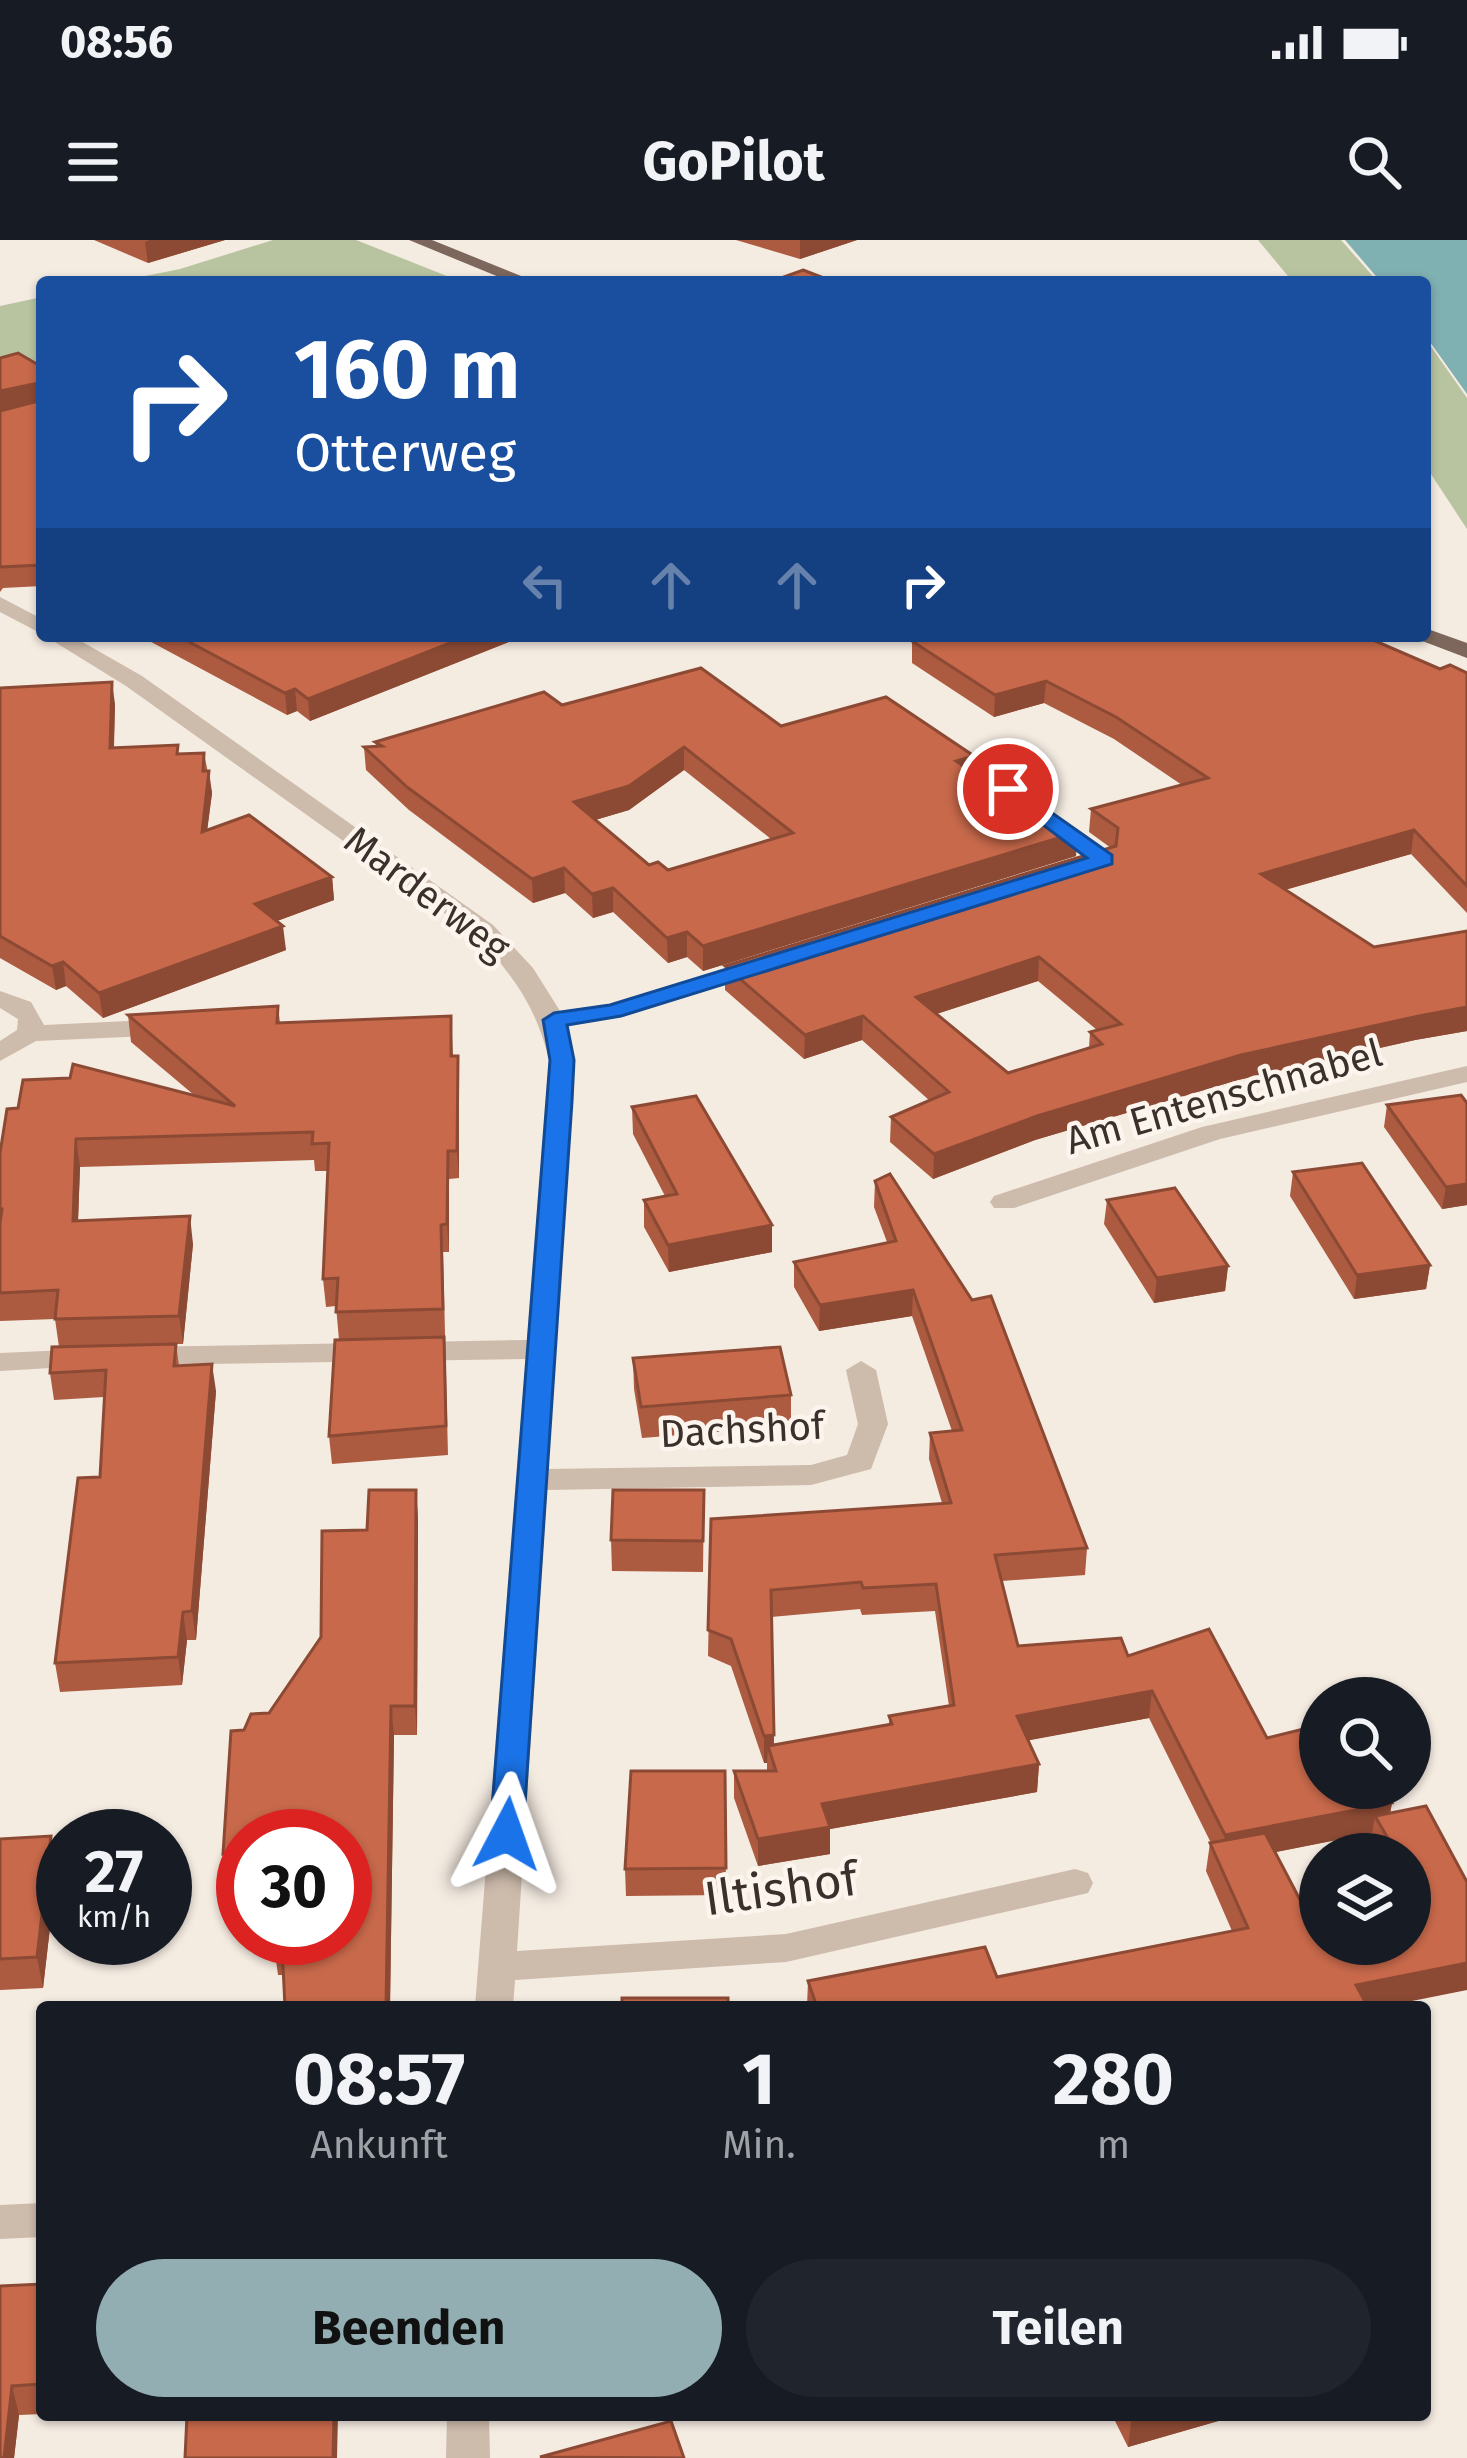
<!DOCTYPE html>
<html lang="de">
<head>
<meta charset="utf-8">
<style>
	body { margin:0; font-family:"Fira Sans",sans-serif; background:#20242c; color:#f1f3f6; height:100vh; display:flex; flex-direction:column; font-size:45px; white-space:nowrap }
	* { box-sizing:border-box; margin:0 }
	p { font-size:39px; color:#9ea1a6 }
	.icon { flex:none; width:66px; height:66px; fill:none; stroke:currentColor; stroke-width:2; stroke-linecap:round; stroke-linejoin:round }
	.map { position:relative; flex:1; overflow:hidden }
	.panel { position:absolute; left:36px; top:1761px; width:1395px; height:420px; display:flex; flex-direction:column; background:#171b24; border-radius:12px; box-shadow:0 3px 9px #0004 }
	.panel>* { flex:none }
	.top-card { position:absolute; left:36px; top:36px; width:1395px; height:366px; border-radius:12px; box-shadow:0 3px 9px #0004; background:#1a4fa0; color:#fff; overflow:hidden }
	.buttons { position:absolute; left:1299px; top:1437px; display:grid; gap:24px }
	.buttons a { display:grid; place-items:center; width:132px; height:132px; border-radius:50%; background:#171b24; box-shadow:0 3px 9px #0004; font-size:60px }
	.speed { position:absolute; left:36px; top:1569px; display:flex; gap:24px; font-size:60px; font-weight:700; text-align:center }
	.speed>* { display:grid; place-content:center; width:156px; height:156px; border-radius:50%; background:#171b24; box-shadow:0 3px 9px #0004; line-height:1 }
	.speed small { font-size:30px; font-weight:400 }
	.speed .limit { border:18px solid #d22; background:#fff; color:#111 }
	.pin { position:absolute; display:grid; place-items:center; width:102px; height:102px; color:#fff; margin:-51px; border:6px solid #fff; border-radius:50%; box-shadow:0 3px 12px #0007 }
	.me { position:absolute; width:132px; margin:-66px; rotate:4deg; stroke-linejoin:round; filter:drop-shadow(0 0 9px #0008) }
	.turn { display:flex; align-items:center; gap:42px; height:252px; padding:0 60px; font-size:54px }
	.turn .icon { width:156px; height:156px; stroke-width:2.5 }
	.turn b { display:block; font-size:84px; line-height:102px }
	.lanes { display:flex; align-items:center; height:114px; padding:0 60px; background:#0003; justify-content:center; gap:60px; direction:ltr }
	.lanes .off { opacity:.35 }
	.eta { display:flex; justify-content:space-evenly; align-items:center; height:204px; text-align:center }
	.eta b { font-size:72px; font-weight:700; line-height:84px }
	.action { display:flex; gap:24px; margin-top:auto; padding:24px 60px }
	.action a { flex:1; height:138px; border-radius:72px; background:#92aeb2; color:#111; font-size:48px; font-weight:700; line-height:138px; text-align:center }
	.action a+a { background:#20242c; color:#f1f3f6 }
	.status { display:flex; justify-content:space-between; align-items:center; height:84px; padding:0 60px; background:#171b24; direction:ltr }
	.status svg { height:33px; fill:currentColor }
	header { display:flex; justify-content:space-between; align-items:center; height:156px; padding:0 60px; background:#171b24; font-size:54px; font-weight:700 }
	.map>svg:first-child { display:block }
	.green { fill:#b8c4a0 }
	.water { fill:#7fb0b2 }
	.lines { fill:none; stroke-linecap:round; stroke-linejoin:round }
	.minor { fill:#cdbbac; fill-rule:evenodd }
	.major { fill:#7d675c; fill-rule:evenodd }
	.wall { fill:#ac5a40; fill-rule:evenodd }
	.shaded-wall { fill:#8c4a34 }
	.building { fill:#c8694b; stroke:#8c4a34; stroke-width:3; fill-rule:evenodd }
	.route { fill:#1a73e8; stroke:#114b97; stroke-width:3 }
	.labels { text-anchor:middle; dominant-baseline:central; stroke-width:9; stroke-linejoin:round; paint-order:stroke }
	.street-label { font-size:39px; fill:#3b302b; stroke:#fbf5ee }
	.near-street-label { font-size:48px; fill:#3b302b; stroke:#fbf5ee }
</style>
</head>
<body>
<div class="status"><b>08:56</b><svg viewBox="0 0 49 12"><path d="M0 12V9h3v3zM5 12V6h3v6zM10 12V3h3v9zM15 12V0h3v12zM26 1h20v11H26zM47 4h2v5h-2z"/></svg></div>
<header><svg class="icon" aria-label="menu" viewBox="0 0 24 24"><path d="M4 6h16M4 12h16M4 18h16"/></svg>GoPilot<svg class="icon" aria-label="search" viewBox="0 0 24 24"><circle cx="10" cy="10" r="6"/><path d="M15 15l6 6"/></svg></header>
<div class="map">
<svg width="1467" height="2218" viewBox="0 0 1467 2218">
	<rect width="100%" height="100%" fill="#f4ebe1"/>
	<g class="green">
		<path d="M 273,0 L 356,0 L 462,42 L 116,42 L 180,29 Z"/>
		<path d="M 1258,0 L 1341,0 L 1378,42 L 1293,42 Z"/>
		<path d="M 42,57 L 42,121 L 0,128 L 0,66 Z"/>
		<path d="M 1425,98 L 1467,158 L 1467,289 L 1425,225 Z"/>
	</g>
	<path class="water" d="M 1345,0 L 1467,0 L 1467,154 L 1425,95 L 1425,42 L 1381,42 Z"/>
	<g class="lines">
		<g class="minor">
			<path d="M 0,357 L 42,379 L 42,394 L 0,372 Z"/>
			<path d="M 45,396 L 72,396 L 142,436 L 493,685 L 533,728 L 560,771 L 610,764 L 763,717 L 776,725 L 772,730 L 622,777 L 566,786 L 575,820 L 548,1229 L 811,1225 L 847,1215 L 858,1184 L 846,1130 L 861,1121 L 876,1130 L 888,1184 L 871,1229 L 811,1245 L 547,1250 L 517,1711 L 786,1694 L 1075,1629 L 1088,1633 L 1093,1643 L 1088,1653 L 786,1722 L 515,1740 L 513,1767 L 475,1767 L 526,1119 L 138,1125 L 123,1116 L 138,1107 L 527,1100 L 549,820 C 537,768 512,733 475,695 L 126,446 Z"/>
			<path d="M 976,518 L 1113,615 L 1113,625 L 1079,635 L 1070,633 L 1070,623 L 1086,618 L 968,530 L 968,520 Z"/>
			<path d="M 0,751 L 31,762 L 44,785 L 171,779 L 184,787 L 171,795 L 36,801 L 0,821 L 0,801 L 17,790 L 18,779 L 0,768 Z"/>
			<path d="M 1467,826 L 1467,842 L 1220,899 L 1014,968 L 994,968 L 990,962 L 994,956 L 1202,887 Z"/>
			<path d="M 90,1109 L 105,1118 L 101,1125 L 0,1131 L 0,1113 Z"/>
			<path d="M 42,1963 L 42,1997 L 0,1999 L 0,1965 Z"/>
			<path d="M 447,2175 L 489,2175 L 490,2218 L 446,2218 Z"/>
		</g>
		<g class="major">
			<path d="M 409,0 L 432,0 L 536,42 L 511,42 Z"/>
			<path d="M 1425,388 L 1467,403 L 1467,418 L 1417,399 L 1425,396 Z"/>
		</g>
	</g>
	<g class="wall">
		<path d="M 94,0 L 225,0 L 148,23 Z"/>
		<path d="M 736,0 L 857,0 L 800,19 Z"/>
		<path d="M 0,118 L 42,127 L 42,346 L 3,348 L 0,352 Z"/>
		<path d="M 140,396 L 524,396 L 310,481 L 297,471 L 287,475 Z"/>
		<path d="M 912,401 L 1440,429 L 1467,433 L 1467,673 L 1411,614 L 1285,650 L 1374,707 L 1467,691 L 1467,791 L 1415,800 L 1238,840 L 1035,900 L 933,939 L 890,902 L 891,877 L 930,861 L 862,800 L 804,819 L 725,750 L 725,726 L 1111,608 L 1089,592 L 1091,569 L 1182,545 L 1114,499 L 1044,463 L 994,477 L 912,423 ZM 1038,741 L 1097,790 L 1090,792 L 1089,808 L 1008,833 L 936,774 Z"/>
		<path d="M 0,448 L 115,464 L 114,508 L 179,514 L 204,513 L 212,553 L 207,590 L 332,637 L 334,660 L 277,681 L 286,710 L 103,778 L 66,746 L 56,750 L 0,718 Z"/>
		<path d="M 562,465 L 781,486 L 973,532 L 1076,616 L 703,731 L 687,717 L 668,723 L 613,672 L 593,678 L 565,653 L 533,663 L 409,570 L 366,530 L 364,507 L 376,506 L 375,502 ZM 684,530 L 771,599 L 668,630 L 649,625 L 595,580 L 629,570 Z"/>
		<path d="M 278,766 L 280,783 L 451,776 L 453,816 L 459,843 L 459,938 L 449,939 L 449,1012 L 443,1012 L 448,1215 L 332,1224 L 329,1196 L 339,1100 L 336,1066 L 326,1067 L 323,1039 L 328,931 L 315,931 L 314,920 L 80,927 L 78,981 L 193,1004 L 183,1104 L 176,1104 L 179,1126 L 216,1151 L 196,1400 L 187,1400 L 182,1445 L 60,1452 L 55,1423 L 100,1237 L 104,1157 L 54,1160 L 50,1133 L 59,1107 L 55,1079 L 0,1081 L 0,913 L 194,855 L 131,802 L 128,775 Z"/>
		<path d="M 1467,863 L 1467,965 L 1442,969 L 1384,887 L 1387,865 Z"/>
		<path d="M 632,867 L 772,985 L 772,1012 L 669,1032 L 644,987 L 644,960 L 665,956 L 633,894 Z"/>
		<path d="M 1293,932 L 1430,1025 L 1426,1049 L 1354,1059 L 1290,956 Z"/>
		<path d="M 875,941 L 1087,1308 L 1085,1335 L 1002,1341 L 1018,1406 L 1128,1416 L 1267,1498 L 1392,1563 L 1390,1573 L 1467,1642 L 1382,1767 L 807,1767 L 808,1741 L 997,1737 L 1232,1691 L 1206,1631 L 1210,1603 L 1211,1603 L 1149,1478 L 1028,1500 L 1039,1524 L 1037,1552 L 830,1589 L 830,1614 L 758,1626 L 734,1558 L 734,1531 L 767,1531 L 767,1523 L 764,1523 L 731,1426 L 708,1416 L 711,1279 L 942,1263 L 929,1219 L 930,1193 L 952,1191 L 912,1076 L 819,1091 L 794,1047 L 794,1022 L 887,1002 L 874,967 ZM 860,1369 L 862,1375 L 935,1371 L 949,1466 L 889,1476 L 889,1484 L 774,1505 L 771,1377 ZM 1372,1593 L 1370,1604 L 1376,1614 L 1410,1614 L 1410,1704 L 1308,1675 L 1275,1612 Z"/>
		<path d="M 1107,960 L 1228,1026 L 1225,1051 L 1154,1063 L 1104,984 Z"/>
		<path d="M 633,1118 L 791,1155 L 791,1186 L 642,1198 L 634,1149 Z"/>
		<path d="M 416,1250 L 418,1279 L 417,1495 L 394,1495 L 390,1767 L 285,1767 L 283,1735 L 278,1735 L 274,1706 L 345,1596 L 243,1596 L 243,1642 L 227,1643 L 223,1614 L 244,1490 L 269,1473 L 321,1397 L 367,1290 Z"/>
		<path d="M 704,1250 L 703,1332 L 612,1331 L 611,1300 Z"/>
		<path d="M 725,1531 L 726,1655 L 626,1656 L 625,1629 Z"/>
		<path d="M 0,1599 L 57,1627 L 43,1748 L 0,1750 Z"/>
		<path d="M 42,2044 L 42,2174 L 19,2175 L 14,2218 L 0,2218 L 0,2046 Z"/>
		<path d="M 1112,2175 L 1239,2175 L 1128,2207 Z"/>
	</g>
	<g class="shaded-wall">
		<path d="M 150,0 L 225,0 L 148,23 L 145,2 Z"/>
		<path d="M 800,0 L 857,0 L 800,19 Z"/>
		<path d="M 38,143 L 41,163 L 0,171 L 0,151 Z"/>
		<path d="M 468,396 L 524,396 L 310,481 L 308,459 Z"/>
		<path d="M 1046,441 L 1044,463 L 994,477 L 995,455 Z"/>
		<path d="M 112,442 L 115,464 L 113,530 L 110,508 Z"/>
		<path d="M 295,449 L 297,471 L 287,475 L 285,453 Z"/>
		<path d="M 684,507 L 684,530 L 629,570 L 575,586 L 574,562 Z"/>
		<path d="M 974,516 L 973,539 L 956,521 Z"/>
		<path d="M 209,531 L 212,553 L 204,615 L 202,592 Z"/>
		<path d="M 1414,590 L 1411,614 L 1259,657 L 1261,634 Z"/>
		<path d="M 1078,592 L 1076,616 L 703,731 L 703,706 Z"/>
		<path d="M 564,628 L 565,653 L 533,663 L 532,639 Z"/>
		<path d="M 332,637 L 334,660 L 258,688 L 255,664 Z"/>
		<path d="M 613,648 L 613,672 L 593,678 L 592,654 Z"/>
		<path d="M 283,686 L 286,710 L 103,778 L 99,753 Z"/>
		<path d="M 687,692 L 687,717 L 668,723 L 667,698 Z"/>
		<path d="M 1039,717 L 1038,741 L 915,781 L 916,757 Z"/>
		<path d="M 63,722 L 66,746 L 56,750 L 52,726 Z"/>
		<path d="M 1467,767 L 1467,791 L 1415,800 L 1238,840 L 1035,900 L 933,939 L 934,914 L 1037,876 L 1241,815 L 1419,776 Z"/>
		<path d="M 863,776 L 862,800 L 804,819 L 805,795 Z"/>
		<path d="M 458,816 L 459,843 L 459,938 L 457,911 Z"/>
		<path d="M 76,899 L 80,927 L 77,1009 L 73,981 Z"/>
		<path d="M 448,911 L 449,939 L 449,1012 L 447,984 Z"/>
		<path d="M 1467,944 L 1467,965 L 1442,969 L 1446,947 Z"/>
		<path d="M 190,976 L 193,1004 L 183,1104 L 179,1076 Z"/>
		<path d="M 772,985 L 772,1012 L 669,1032 L 668,1005 Z"/>
		<path d="M 1430,1025 L 1426,1049 L 1354,1059 L 1357,1035 Z"/>
		<path d="M 1228,1026 L 1225,1051 L 1154,1063 L 1157,1038 Z"/>
		<path d="M 913,1050 L 912,1076 L 819,1091 L 820,1065 Z"/>
		<path d="M 212,1124 L 216,1151 L 196,1400 L 192,1371 Z"/>
		<path d="M 416,1250 L 418,1279 L 417,1495 L 415,1466 Z"/>
		<path d="M 183,1372 L 187,1400 L 182,1445 L 178,1417 Z"/>
		<path d="M 1152,1451 L 1149,1478 L 1015,1503 L 1017,1476 Z"/>
		<path d="M 391,1466 L 394,1495 L 390,1767 L 386,1767 Z"/>
		<path d="M 774,1495 L 773,1522 L 768,1506 L 767,1523 L 764,1523 L 764,1496 Z"/>
		<path d="M 1039,1524 L 1037,1552 L 830,1589 L 830,1614 L 758,1626 L 758,1599 L 822,1564 Z"/>
		<path d="M 1392,1563 L 1387,1590 L 1375,1576 L 1372,1593 L 1221,1623 L 1225,1595 Z"/>
		<path d="M 51,1596 L 57,1627 L 43,1748 L 37,1717 Z"/>
		<path d="M 1467,1723 L 1467,1750 L 1382,1767 L 1352,1767 L 1356,1745 Z"/>
		<path d="M 12,2146 L 19,2175 L 14,2218 L 4,2218 Z"/>
		<path d="M 334,2175 L 338,2175 L 337,2218 L 333,2218 Z"/>
		<path d="M 1132,2175 L 1239,2175 L 1128,2207 Z"/>
	</g>
	<g class="building">
		<path d="M 803,30 L 834,42 L 770,42 Z"/>
		<path d="M 18,113 L 42,127 L 42,146 L 38,143 L 0,151 L 0,118 Z"/>
		<path d="M 42,160 L 42,325 L 0,327 L 0,171 Z"/>
		<path d="M 178,396 L 468,396 L 308,459 L 295,449 L 285,453 Z"/>
		<path d="M 931,396 L 1364,396 L 1440,429 L 1450,425 L 1467,433 L 1467,646 L 1414,590 L 1261,634 L 1374,707 L 1467,691 L 1467,767 L 1419,776 L 1241,815 L 1037,876 L 934,914 L 891,877 L 949,852 L 863,776 L 805,795 L 725,726 L 1116,606 L 1118,588 L 1091,569 L 1208,538 L 1116,477 L 1046,441 L 995,455 L 912,401 ZM 1039,717 L 1121,784 L 1090,792 L 1102,804 L 1008,833 L 916,757 Z"/>
		<path d="M 701,428 L 781,486 L 886,457 L 974,516 L 956,521 L 1041,581 L 1057,577 L 1078,592 L 703,706 L 687,692 L 667,698 L 613,648 L 592,654 L 564,628 L 532,639 L 407,547 L 364,507 L 382,506 L 375,502 L 544,452 L 562,465 ZM 684,507 L 793,593 L 668,630 L 658,622 L 649,625 L 574,562 L 629,546 Z"/>
		<path d="M 112,442 L 110,508 L 178,505 L 177,514 L 204,513 L 203,531 L 209,531 L 202,592 L 249,575 L 332,637 L 255,664 L 283,686 L 99,753 L 63,722 L 52,726 L 0,696 L 0,448 Z"/>
		<path d="M 278,766 L 277,783 L 451,776 L 451,816 L 458,816 L 457,911 L 448,911 L 447,984 L 441,985 L 443,1069 L 336,1072 L 338,1038 L 323,1039 L 329,903 L 312,904 L 313,892 L 76,899 L 73,981 L 190,976 L 179,1076 L 55,1079 L 58,1050 L 0,1053 L 0,983 L 2,969 L 0,969 L 0,913 L 7,869 L 18,868 L 23,840 L 70,838 L 73,824 L 235,866 L 128,775 Z"/>
		<path d="M 1461,855 L 1467,863 L 1467,944 L 1446,947 L 1387,865 Z"/>
		<path d="M 696,856 L 772,985 L 668,1005 L 644,960 L 677,954 L 632,867 Z"/>
		<path d="M 1362,923 L 1430,1025 L 1357,1035 L 1293,932 Z"/>
		<path d="M 890,934 L 972,1060 L 991,1056 L 1087,1308 L 995,1315 L 1018,1406 L 1121,1398 L 1128,1416 L 1209,1389 L 1267,1498 L 1320,1485 L 1320,1548 L 1383,1548 L 1392,1563 L 1225,1595 L 1152,1451 L 1017,1476 L 1039,1524 L 822,1564 L 830,1587 L 758,1599 L 734,1531 L 776,1531 L 768,1506 L 892,1484 L 889,1476 L 954,1465 L 936,1344 L 863,1348 L 861,1342 L 771,1350 L 774,1495 L 764,1496 L 731,1399 L 708,1390 L 711,1279 L 951,1263 L 930,1193 L 962,1190 L 913,1050 L 820,1065 L 794,1022 L 896,1001 L 875,941 Z"/>
		<path d="M 1175,948 L 1228,1026 L 1157,1038 L 1107,960 Z"/>
		<path d="M 444,1097 L 446,1186 L 329,1196 L 335,1100 Z"/>
		<path d="M 176,1104 L 174,1126 L 212,1124 L 192,1371 L 183,1372 L 178,1417 L 55,1423 L 78,1238 L 100,1237 L 106,1130 L 50,1133 L 52,1107 Z"/>
		<path d="M 780,1107 L 791,1155 L 641,1167 L 633,1118 Z"/>
		<path d="M 369,1250 L 416,1250 L 415,1466 L 391,1466 L 386,1767 L 285,1767 L 282,1705 L 274,1706 L 275,1698 L 345,1698 L 345,1596 L 243,1596 L 243,1612 L 223,1614 L 231,1491 L 244,1490 L 251,1474 L 269,1473 L 321,1397 L 322,1291 L 367,1290 Z"/>
		<path d="M 613,1250 L 704,1250 L 703,1301 L 611,1300 Z"/>
		<path d="M 631,1531 L 725,1531 L 726,1628 L 625,1629 Z"/>
		<path d="M 1426,1566 L 1467,1642 L 1467,1723 L 1356,1745 L 1368,1767 L 817,1767 L 808,1741 L 985,1707 L 997,1737 L 1248,1688 L 1210,1603 L 1265,1593 L 1308,1675 L 1320,1673 L 1320,1704 L 1410,1704 L 1410,1656 L 1420,1654 L 1410,1637 L 1410,1614 L 1397,1614 L 1375,1576 Z"/>
		<path d="M 51,1596 L 37,1717 L 0,1719 L 0,1599 Z"/>
		<rect x="622" y="1758" width="106" height="9"/>
		<path d="M 42,2044 L 42,2144 L 12,2146 L 4,2218 L 0,2218 L 0,2046 Z"/>
		<path d="M 187,2175 L 334,2175 L 333,2218 L 185,2218 Z"/>
		<path d="M 671,2181 L 684,2218 L 540,2217 Z"/>
	</g>
	<path class="route" d="M 1008,542 L 1112,615 L 1112,624 L 621,776 L 567,785 L 574,820 L 572,861 L 523,1594 L 518,1603 L 495,1603 L 490,1594 L 550,820 L 543,780 L 554,773 L 610,765 L 1087,618 L 1001,553 L 998,549 Z"/>
	<g class="labels">
		<g class="street-label">
			<text transform="translate(427 654) rotate(37)">Marderweg</text>
			<text transform="translate(1224 857) rotate(-16)">Am Entenschnabel</text>
			<text transform="translate(742 1190) rotate(-3)">Dachshof</text>
		</g>
		<g class="near-street-label">
			<text transform="translate(781 1649) rotate(-8)">Iltishof</text>
		</g>
	</g>
</svg>
<div class="buttons">
<a><svg class="icon" aria-label="search" viewBox="0 0 24 24"><circle cx="10" cy="10" r="6"/><path d="M15 15l6 6"/></svg></a>
<a><svg class="icon" aria-label="layers" viewBox="0 0 24 24"><path d="M12 4l9 5-9 5-9-5zM3 14l9 5 9-5"/></svg></a>
</div>
<div class="speed"><div>27<small>km/h</small></div><div class="limit">30</div></div>
<div class="pin" style="left:1008px;top:549px;background:#d93025"><svg class="icon" aria-label="arrive" viewBox="0 0 24 24"><path d="M6 21V4h12l-3 4 3 4H6"/></svg></div>
<svg class="me" style="left:507px;top:1594px" viewBox="-20 -20 40 40"><path d="M0-17L14 15 0 8-14 15z" fill="#1a73e8" stroke="#fff" stroke-width="4"/></svg>
<div class="top-card">
<div class="turn"><svg class="icon" aria-label="right" viewBox="0 0 24 24"><path d="M7 20v-9h11M14 6l5 5-5 5"/></svg><div><b>160 m</b>Otterweg</div></div>
<div class="lanes"><svg class="icon off" aria-label="left" viewBox="0 0 24 24"><path d="M17 20v-9H6M10 6l-5 5 5 5"/></svg><svg class="icon off" aria-label="ahead" viewBox="0 0 24 24"><path d="M12 20V5M6 11l6-6 6 6"/></svg><svg class="icon off" aria-label="ahead" viewBox="0 0 24 24"><path d="M12 20V5M6 11l6-6 6 6"/></svg><svg class="icon" aria-label="right" viewBox="0 0 24 24"><path d="M7 20v-9h11M14 6l5 5-5 5"/></svg></div>
</div>
<section class="panel">
<div class="eta">
<div><b>08:57</b><p>Ankunft</p></div>
<div><b>1</b><p>Min.</p></div>
<div><b>280</b><p>m</p></div>
</div>
<div class="action"><a>Beenden</a><a>Teilen</a></div>
</section>
</div>
</body>
</html>
